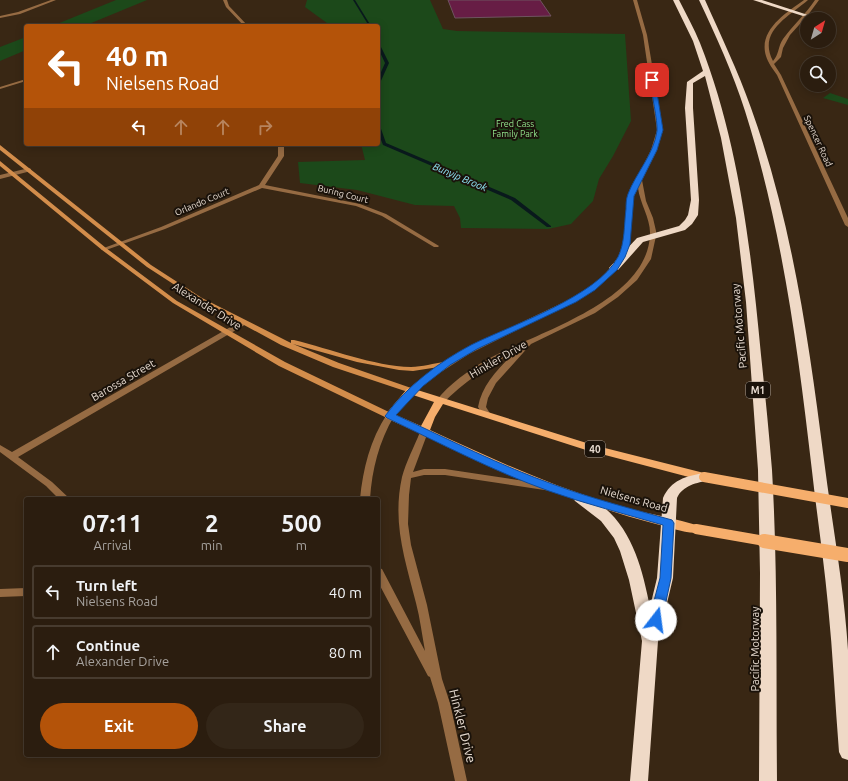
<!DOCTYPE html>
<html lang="en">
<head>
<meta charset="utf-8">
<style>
	body { margin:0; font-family:Ubuntu,sans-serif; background:#332618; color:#f1f3f6; height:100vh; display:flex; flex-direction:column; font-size:15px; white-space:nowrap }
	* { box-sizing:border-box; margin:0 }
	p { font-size:13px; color:#a6a29e }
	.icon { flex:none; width:22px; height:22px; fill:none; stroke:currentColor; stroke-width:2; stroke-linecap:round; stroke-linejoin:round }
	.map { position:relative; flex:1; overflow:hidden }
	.side { position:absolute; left:24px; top:497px; width:356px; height:260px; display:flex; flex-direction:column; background:#2b1d0f; border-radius:4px; box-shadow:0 2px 10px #0003,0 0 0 1px #473b2f }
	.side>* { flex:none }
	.banner { position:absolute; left:24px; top:24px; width:356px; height:122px; border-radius:4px; box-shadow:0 2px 10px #0003,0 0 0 1px #473b2f; background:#b45309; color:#fff; overflow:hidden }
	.needle { width:26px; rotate:37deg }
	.fabs { position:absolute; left:800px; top:12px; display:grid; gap:8px }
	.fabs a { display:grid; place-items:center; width:36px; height:36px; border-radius:50%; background:#2b1d0f; box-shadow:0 2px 10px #0003,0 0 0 1px #473b2f; font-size:20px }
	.pin { position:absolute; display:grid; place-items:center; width:34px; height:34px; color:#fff; margin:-17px; border-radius:8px; box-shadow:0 2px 6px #0006 }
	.me { position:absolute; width:44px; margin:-22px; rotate:15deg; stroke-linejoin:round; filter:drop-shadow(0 0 3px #0008) }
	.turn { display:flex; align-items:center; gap:14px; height:84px; padding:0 16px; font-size:18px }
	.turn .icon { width:52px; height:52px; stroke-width:2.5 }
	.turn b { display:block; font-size:28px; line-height:34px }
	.lanes { display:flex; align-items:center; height:38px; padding:0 16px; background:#0003; justify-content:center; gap:20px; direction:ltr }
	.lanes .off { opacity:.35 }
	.eta { display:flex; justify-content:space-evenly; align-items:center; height:68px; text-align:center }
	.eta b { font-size:24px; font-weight:600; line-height:28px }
	.action { display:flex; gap:8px; margin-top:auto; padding:8px 16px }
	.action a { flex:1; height:46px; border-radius:24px; background:#b45309; color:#fff; font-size:16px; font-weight:600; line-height:46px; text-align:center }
	.action a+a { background:#332618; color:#f1f3f6 }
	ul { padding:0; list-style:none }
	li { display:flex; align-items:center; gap:12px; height:54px; margin:0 8px 6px; padding:0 8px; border:2px solid #473b2f; border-radius:4px }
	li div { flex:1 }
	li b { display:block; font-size:15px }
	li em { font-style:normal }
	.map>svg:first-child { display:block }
	.green { fill:#1c491a }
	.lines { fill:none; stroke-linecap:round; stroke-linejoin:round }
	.stream { fill:#09191c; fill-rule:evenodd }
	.building { fill:#671d45; stroke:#6f5460 }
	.minor { fill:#966b43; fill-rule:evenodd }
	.tertiary { fill:#966b43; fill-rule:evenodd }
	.secondary { fill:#d38d4b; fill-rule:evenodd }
	.primary { fill:#f6ae6c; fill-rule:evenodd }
	.motorway { fill:#efd9c6; fill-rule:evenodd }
	.primary-bridge-far1 { stroke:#f6ae6c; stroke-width:10 }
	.primary-bridge { stroke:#f6ae6c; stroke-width:14 }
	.route { fill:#1a73e8; stroke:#114b97 }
	.labels { text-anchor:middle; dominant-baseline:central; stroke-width:4; stroke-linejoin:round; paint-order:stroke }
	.far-park-label { font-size:9px; fill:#94e78f; stroke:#1a120a }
	.far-street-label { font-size:9px; fill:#e7dbd0; stroke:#1a120a }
	.far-water-label { font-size:10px; font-style:italic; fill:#91e7f8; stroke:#1a120a }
	.shield { fill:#1a120a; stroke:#aa9f95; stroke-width:1 }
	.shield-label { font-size:10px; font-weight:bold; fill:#e7dbd0 }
	.street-label { font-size:11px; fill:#e7dbd0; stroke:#1a120a }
	.near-street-label { font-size:13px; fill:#e7dbd0; stroke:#1a120a }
</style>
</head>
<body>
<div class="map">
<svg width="848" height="781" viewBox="0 0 848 781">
	<rect width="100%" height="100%" fill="#392714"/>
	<g class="green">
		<path d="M 116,0 L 147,0 L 84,26 L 52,26 Z"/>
		<path d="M 307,0 L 430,0 L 443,29 L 457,31 L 625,34 L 631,121 L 613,156 L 599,179 L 593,201 L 571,224 L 548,229 L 461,228 L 460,218 L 454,206 L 415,205 L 357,190 L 300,183 L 298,162 L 365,160 L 361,144 L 378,144 L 378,26 L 331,26 L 305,7 Z"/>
		<path d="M 26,37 L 26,50 L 0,61 L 0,47 Z"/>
		<path d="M 830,93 L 848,99 L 848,105 L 823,98 Z"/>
	</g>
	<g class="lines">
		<g class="stream">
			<path d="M 353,0 L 355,0 L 371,26 L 369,26 Z"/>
			<path d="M 378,44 L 380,45 L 389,63 L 380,83 L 378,84 L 378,79 L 385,63 L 378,48 Z"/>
			<path d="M 378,125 L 380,126 L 386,143 L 515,198 L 551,226 L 551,227 L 547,227 L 511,200 L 383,145 L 378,132 Z"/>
		</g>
	</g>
	<path class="building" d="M 448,0 L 540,0 L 551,16 L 455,18 Z"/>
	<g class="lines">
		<g class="minor">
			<path d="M 51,0 L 56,0 L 20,14 L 0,18 L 0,16 L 18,12 Z"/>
			<path d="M 223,0 L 227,0 L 229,6 L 248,26 L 244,26 L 226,7 Z"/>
			<path d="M 26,79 L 26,81 L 0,89 L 0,87 Z"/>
			<path d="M 278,144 L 284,144 L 284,156 L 265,185 L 360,204 L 386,214 L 439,246 L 438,247 L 434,247 L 382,216 L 356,206 L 262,188 L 165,229 L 106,250 L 102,250 L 101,249 L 161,227 L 259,185 L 278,156 Z"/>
			<path d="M 29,168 L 31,169 L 31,171 L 0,179 L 0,175 Z"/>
			<path d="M 241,321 L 244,321 L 248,323 L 18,457 L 52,482 L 70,499 L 59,499 L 46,486 L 0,452 L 0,445 L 12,452 Z"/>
			<path d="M 26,588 L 26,596 L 0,597 L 0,589 Z"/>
		</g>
		<g class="tertiary">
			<path d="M 633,0 L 637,0 L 647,35 L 663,130 L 657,150 L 642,180 L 646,201 L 653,218 L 656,231 L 656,236 L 651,259 L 637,280 L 618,297 L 595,313 L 531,344 L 496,383 L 488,398 L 486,407 L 491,415 L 490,417 L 484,417 L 478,407 C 482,384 500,367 516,351 C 489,365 465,381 443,403 L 437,403 L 436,401 C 449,384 469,370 488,359 C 537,332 647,302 650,235 C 651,219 640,204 638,188 L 634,196 L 629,244 L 624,257 L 617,268 L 605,280 L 585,296 L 469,354 L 438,374 L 414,393 L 408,393 L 407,391 L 408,389 L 432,370 L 463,350 L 581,294 L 601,278 L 611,267 L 618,257 L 623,244 L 628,196 L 651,150 L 657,130 L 643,35 Z"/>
			<path d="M 804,0 L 808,0 C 790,16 757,31 773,61 C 779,55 778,46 783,39 C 793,25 806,14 815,0 L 819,0 L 808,15 L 790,35 L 783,48 L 781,57 L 774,64 L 781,75 L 848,218 L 848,227 L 845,225 L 777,75 C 773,69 768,63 766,56 C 758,30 786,13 804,0 Z"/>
			<path d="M 390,413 L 394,416 C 379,442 372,469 370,499 L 360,499 C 363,469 370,440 387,414 Z"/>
			<path d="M 424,429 L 428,432 L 413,472 L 424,469 L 445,469 L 551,485 L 554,486 L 556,488 L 554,490 L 551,491 L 445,475 L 424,475 L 411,478 L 409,495 L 408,524 L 411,545 L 427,605 L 442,679 L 450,703 L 467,781 L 455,781 L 438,703 L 430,677 L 428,676 L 378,582 L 378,568 L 382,569 L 425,651 C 422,635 420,618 416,603 C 405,559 392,523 402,477 C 406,462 414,447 420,432 Z"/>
		</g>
		<g class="secondary">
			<path d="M 0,145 L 151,265 L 202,298 L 287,341 L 291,343 L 291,340 L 294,340 C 331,349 373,366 411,367 C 422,367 434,363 445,362 L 449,364 L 445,366 L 413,371 L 399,370 L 357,362 L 293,344 L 339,363 L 414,389 L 415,391 L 414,393 L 411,393 L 333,367 L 281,345 L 198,300 L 147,267 L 0,150 Z"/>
			<path d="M 0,161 L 106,248 L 177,301 L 285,362 L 393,414 L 394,416 L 393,418 L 387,418 L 279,366 L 173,303 L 102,250 L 0,166 Z"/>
		</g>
		<path class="primary" d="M 411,388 L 593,445 L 708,474 L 710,477 L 708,480 L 704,481 L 586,450 L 443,404 L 435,417 L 430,430 C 488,457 547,484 608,503 C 639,512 670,517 700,526 L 702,529 L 700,532 C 690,535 667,527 656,524 C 560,499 475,459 386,418 L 385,416 L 386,414 L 407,389 ZM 413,395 L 434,402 L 421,426 L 396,415 Z"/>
		<g class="motorway">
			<path d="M 673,0 L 679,0 C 686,14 694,28 700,43 C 739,142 751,250 761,355 C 765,393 769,432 772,470 C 778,573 776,677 777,781 L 759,781 L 760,573 L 758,470 L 746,302 L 736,218 L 721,138 L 705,76 L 693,83 L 693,108 L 699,200 L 698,215 L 692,224 L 685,230 L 643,242 L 618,270 L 610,270 L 609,268 L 637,238 L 679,226 L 685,220 L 688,215 L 691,200 L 685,108 L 687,82 L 703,71 L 693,41 Z"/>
			<path d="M 699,0 L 705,0 C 721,36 738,71 751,108 C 792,221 809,342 824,460 C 832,523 844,587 848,650 C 848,687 848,724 848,760 L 842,758 L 839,752 C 835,703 833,654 828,605 C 824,561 817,516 812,471 C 798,349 782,228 745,111 C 733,73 716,36 699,0 Z"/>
			<path d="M 753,0 L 762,0 L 808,15 L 803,16 Z"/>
			<path d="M 704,473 L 709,474 L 711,477 L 709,480 C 697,483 683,485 677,498 L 673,578 L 658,641 L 648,781 L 630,781 L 642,641 L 629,580 L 620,551 L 614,538 L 601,521 L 575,501 L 573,498 L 575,495 C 584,492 590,498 597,502 C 632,526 642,568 650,607 L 657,578 L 663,498 C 671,480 686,476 704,473 Z"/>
		</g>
		<g class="primary-bridge-far1">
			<path d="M 704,477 L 848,503"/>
			<path d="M 696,529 L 770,542"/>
		</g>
		<path class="primary-bridge" d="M 764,541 L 848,555"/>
	</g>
	<path class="route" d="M 652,78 L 655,80 L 663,130 L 657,150 L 634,196 L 630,244 L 625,257 L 617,270 L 595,290 L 576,302 L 477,349 L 450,365 L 423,386 L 396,415 C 448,439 501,466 555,485 C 593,499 633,509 672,520 L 674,523 L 671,578 L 662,620 L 660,623 L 656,624 L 651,623 L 649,620 L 660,578 L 663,525 C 625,514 586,504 549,491 C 493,471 440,443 387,418 L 385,416 C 407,386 439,362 471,345 C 511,325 597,297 618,257 C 625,243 624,225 626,209 C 626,205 626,199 628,194 C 636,173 654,154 657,131 C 658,121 651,92 650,80 Z"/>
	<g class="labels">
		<g class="far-park-label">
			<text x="515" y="124">Fred Cass<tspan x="515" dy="10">Family Park</tspan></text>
		</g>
		<g class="far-street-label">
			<text transform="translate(818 141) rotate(65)">Spencer Road</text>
			<text transform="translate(343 194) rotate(14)">Buring Court</text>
			<text transform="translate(202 202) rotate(-23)">Orlando Court</text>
		</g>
		<g class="far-water-label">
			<text transform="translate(460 177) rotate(23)">Bunyip Brook</text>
		</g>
		<g class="shield">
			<rect x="746" y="382" width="24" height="16" rx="3"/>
			<rect x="585" y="441" width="20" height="16" rx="3"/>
		</g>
		<g class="shield-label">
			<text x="758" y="390">M1</text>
			<text x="595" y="449">40</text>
		</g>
		<g class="street-label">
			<text transform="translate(207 306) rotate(32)">Alexander Drive</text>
			<text transform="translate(739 326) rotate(-95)">Pacific Motorway</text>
			<text transform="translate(498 359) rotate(-30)">Hinkler Drive</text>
			<text transform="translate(123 380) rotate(-30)">Barossa Street</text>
			<text transform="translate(634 499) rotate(16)">Nielsens Road</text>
			<text transform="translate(755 649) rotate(-90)">Pacific Motorway</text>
		</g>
		<g class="near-street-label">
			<text transform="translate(463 726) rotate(76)">Hinkler Drive</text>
		</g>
	</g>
</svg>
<div class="fabs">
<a><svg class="needle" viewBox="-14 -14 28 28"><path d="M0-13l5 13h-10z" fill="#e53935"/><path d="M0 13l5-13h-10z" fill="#a6a29e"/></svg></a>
<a><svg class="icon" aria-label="search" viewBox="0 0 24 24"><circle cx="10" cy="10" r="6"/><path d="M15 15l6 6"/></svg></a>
</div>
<div class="pin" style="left:652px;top:80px;background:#d93025"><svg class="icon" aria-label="arrive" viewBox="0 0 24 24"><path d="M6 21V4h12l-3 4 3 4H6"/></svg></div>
<svg class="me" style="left:656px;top:620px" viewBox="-20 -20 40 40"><circle r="19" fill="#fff"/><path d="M0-13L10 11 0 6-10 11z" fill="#1a73e8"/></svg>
<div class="banner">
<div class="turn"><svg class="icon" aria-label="left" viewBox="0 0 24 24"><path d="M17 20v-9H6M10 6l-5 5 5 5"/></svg><div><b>40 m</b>Nielsens Road</div></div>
<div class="lanes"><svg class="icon" aria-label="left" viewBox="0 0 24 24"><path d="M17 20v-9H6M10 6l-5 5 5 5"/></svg><svg class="icon off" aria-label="ahead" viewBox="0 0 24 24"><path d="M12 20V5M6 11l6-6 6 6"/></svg><svg class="icon off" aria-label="ahead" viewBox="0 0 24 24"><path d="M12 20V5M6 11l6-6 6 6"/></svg><svg class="icon off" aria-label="right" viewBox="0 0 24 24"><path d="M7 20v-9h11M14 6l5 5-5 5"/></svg></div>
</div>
<section class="side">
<div class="eta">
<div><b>07:11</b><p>Arrival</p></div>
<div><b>2</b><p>min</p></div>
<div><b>500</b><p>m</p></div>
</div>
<ul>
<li><svg class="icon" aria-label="left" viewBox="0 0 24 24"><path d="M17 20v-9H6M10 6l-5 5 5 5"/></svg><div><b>Turn left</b><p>Nielsens Road</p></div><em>40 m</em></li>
<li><svg class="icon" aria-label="ahead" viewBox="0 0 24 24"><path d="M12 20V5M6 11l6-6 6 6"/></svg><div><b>Continue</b><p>Alexander Drive</p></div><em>80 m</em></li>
</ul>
<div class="action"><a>Exit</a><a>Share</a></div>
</section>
</div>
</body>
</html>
